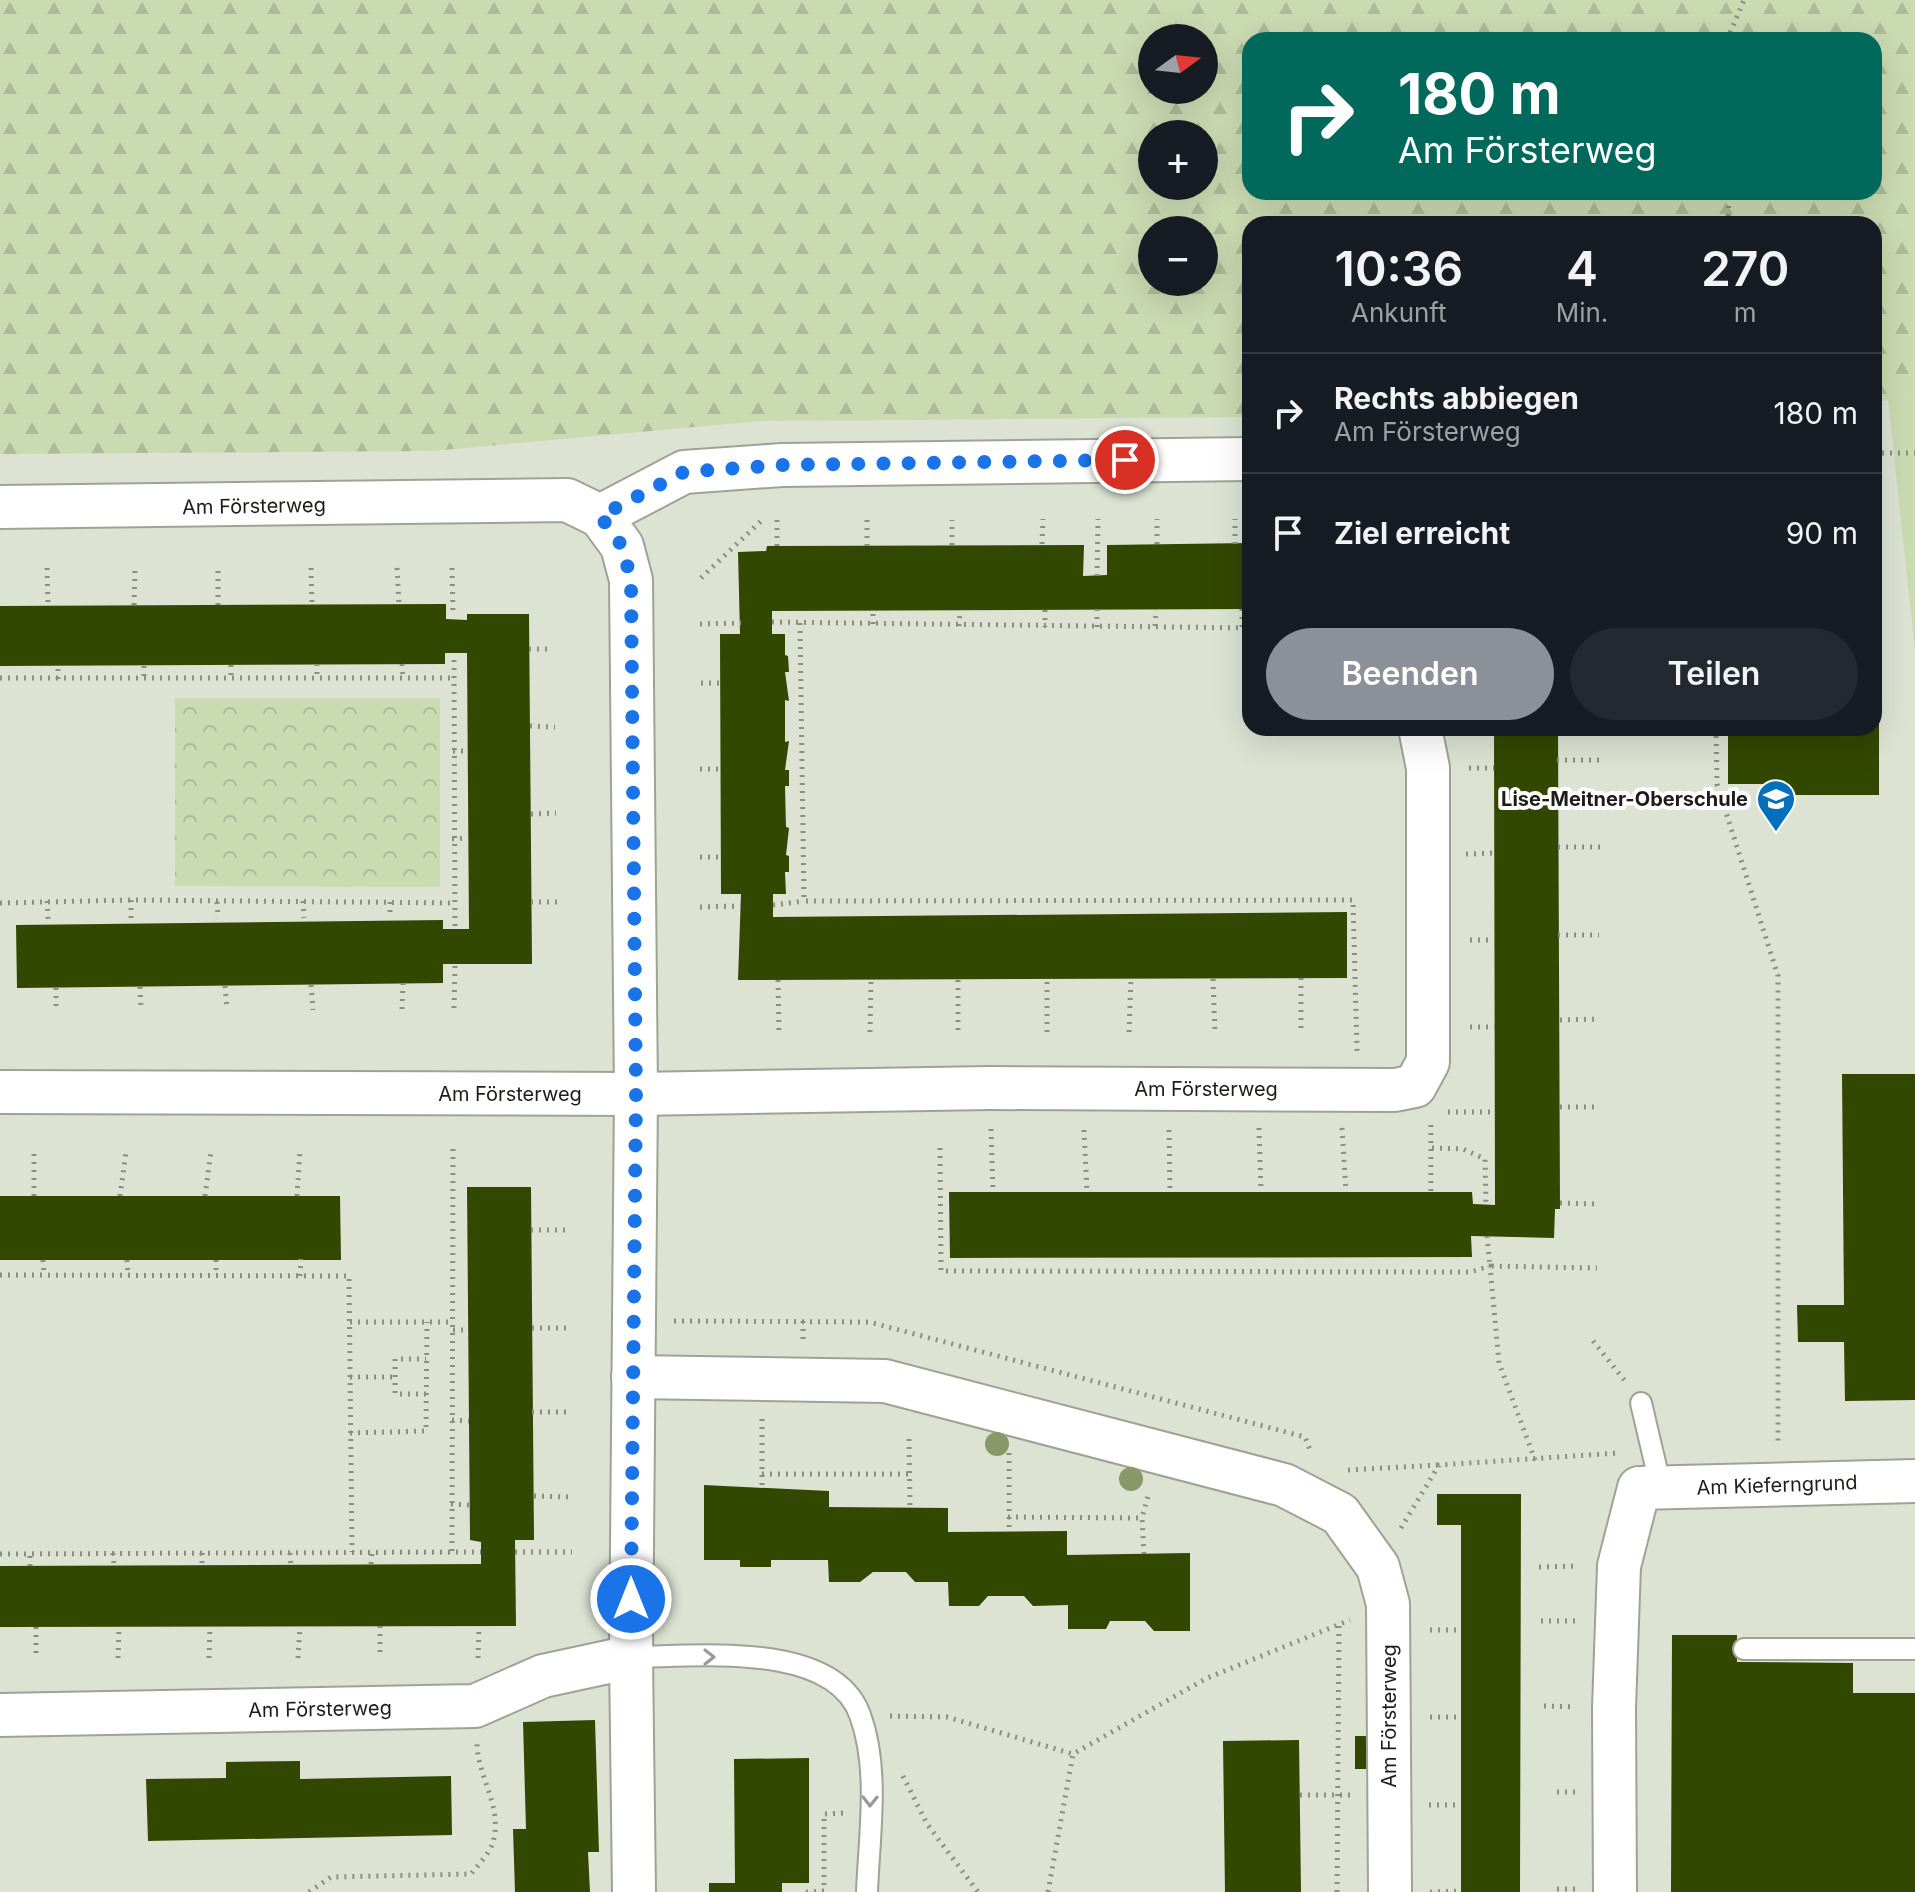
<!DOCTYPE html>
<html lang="de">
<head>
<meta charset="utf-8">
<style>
	body { margin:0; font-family:Inter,sans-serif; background:#242831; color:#f1f3f6; height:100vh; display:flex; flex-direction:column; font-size:30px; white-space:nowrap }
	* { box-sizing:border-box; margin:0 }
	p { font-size:26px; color:#9ea1a6 }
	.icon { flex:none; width:44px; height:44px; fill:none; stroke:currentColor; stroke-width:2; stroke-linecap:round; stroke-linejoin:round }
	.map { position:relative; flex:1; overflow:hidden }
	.sheet { position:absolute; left:1242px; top:216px; width:640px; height:520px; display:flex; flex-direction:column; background:#171b24; border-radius:24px; box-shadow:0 8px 32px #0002 }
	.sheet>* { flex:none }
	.guide { position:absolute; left:1242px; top:32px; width:640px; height:168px; border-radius:24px; box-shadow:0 8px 32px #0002; background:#00695c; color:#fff; overflow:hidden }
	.needle { width:52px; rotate:75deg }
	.controls { position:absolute; left:1138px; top:24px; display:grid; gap:16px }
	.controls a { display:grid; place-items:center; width:80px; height:80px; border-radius:50%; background:#171b24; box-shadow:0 8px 32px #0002; font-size:40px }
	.pin { position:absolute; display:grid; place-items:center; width:68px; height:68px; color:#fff; margin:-34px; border:4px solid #fff; border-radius:50%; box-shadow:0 2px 8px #0007 }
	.me { position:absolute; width:88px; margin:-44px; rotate:0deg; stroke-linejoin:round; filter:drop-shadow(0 0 6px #0008) }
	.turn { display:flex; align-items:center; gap:28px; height:168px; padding:0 24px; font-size:36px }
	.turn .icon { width:104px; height:104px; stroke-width:2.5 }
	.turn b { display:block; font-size:56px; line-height:68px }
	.eta { display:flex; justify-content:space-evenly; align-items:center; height:136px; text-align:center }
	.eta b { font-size:48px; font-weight:600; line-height:56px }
	.action { display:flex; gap:16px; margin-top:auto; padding:16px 24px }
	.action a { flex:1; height:92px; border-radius:48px; background:#8c9099; color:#fff; font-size:32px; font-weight:600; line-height:92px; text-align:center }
	.action a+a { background:#242831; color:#f1f3f6 }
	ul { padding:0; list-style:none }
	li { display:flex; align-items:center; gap:24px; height:120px; padding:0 24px; border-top:2px solid #363941 }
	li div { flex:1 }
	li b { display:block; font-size:30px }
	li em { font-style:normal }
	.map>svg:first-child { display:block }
	.grass { fill:#cadab1 }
	.forest { fill:url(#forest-firs); fill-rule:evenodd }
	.park { fill:url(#park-crowns) }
	.building { fill:#324700 }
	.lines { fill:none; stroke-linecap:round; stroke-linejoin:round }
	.service-casing { stroke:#9da494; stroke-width:24 }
	.minor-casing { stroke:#9da494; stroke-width:46 }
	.path { stroke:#8a8f83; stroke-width:5; stroke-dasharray:2 6; stroke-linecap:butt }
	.service { stroke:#fff; stroke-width:20 }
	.minor { stroke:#fff; stroke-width:42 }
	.tree { fill:#889869 }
	.oneway { stroke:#989a97 }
	.route { stroke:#1a73e8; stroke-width:14; stroke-dasharray:0 25.2 }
	.labels { text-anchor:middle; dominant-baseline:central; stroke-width:8; stroke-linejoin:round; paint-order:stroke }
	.street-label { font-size:20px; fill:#1b1e18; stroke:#fff }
	.poi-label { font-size:20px; font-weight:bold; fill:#1b1e18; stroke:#fff; text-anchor:end }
</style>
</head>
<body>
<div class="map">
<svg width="1915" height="1892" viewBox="0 0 1915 1892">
	<defs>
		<pattern id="forest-firs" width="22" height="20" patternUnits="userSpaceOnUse" patternTransform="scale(2)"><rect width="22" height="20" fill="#cadab1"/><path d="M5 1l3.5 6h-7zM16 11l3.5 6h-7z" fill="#adbb98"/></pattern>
		<pattern id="park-crowns" width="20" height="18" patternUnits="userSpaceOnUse" patternTransform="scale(2)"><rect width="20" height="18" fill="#cadab1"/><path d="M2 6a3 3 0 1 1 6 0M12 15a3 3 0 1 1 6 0" fill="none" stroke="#adbb98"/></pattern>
	</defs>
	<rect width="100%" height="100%" fill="#dce3d3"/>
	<path class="grass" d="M 1915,399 L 1915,650 L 1888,400 Z"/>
	<path class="forest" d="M 0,0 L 1915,0 L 1915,399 L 1874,401 L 1874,224 L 1250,224 L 1250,417 L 761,421 L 432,451 L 0,454 ZM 1152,38 L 1204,38 L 1204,90 L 1152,90 ZM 1250,40 L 1874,40 L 1874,192 L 1250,192 ZM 1152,134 L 1204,134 L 1204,186 L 1152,186 ZM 1152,230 L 1204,230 L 1204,282 L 1152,282 Z"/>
	<path class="park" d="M 175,698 L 440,698 L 440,887 L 175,886 Z"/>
	<g class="building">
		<path d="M 1250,543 L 1250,609 L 772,611 L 772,634 L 785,634 L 785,655 L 788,656 L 789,672 L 785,672 L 789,701 L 785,700 L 785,742 L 789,741 L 785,770 L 789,770 L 789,786 L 785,786 L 786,827 L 789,828 L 786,855 L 789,856 L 789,872 L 785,872 L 786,894 L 773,894 L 773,917 L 1347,912 L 1347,978 L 738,980 L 741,894 L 721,894 L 720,634 L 740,634 L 738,552 L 766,551 L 767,546 L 777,546 L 1084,545 L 1083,576 L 1107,575 L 1107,545 Z"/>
		<path d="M 446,604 L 446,619 L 467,620 L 467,614 L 529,614 L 532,964 L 443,964 L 443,983 L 17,988 L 16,925 L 443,920 L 443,929 L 469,929 L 467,653 L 445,653 L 445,664 L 0,666 L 0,606 Z"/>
		<path d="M 1874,607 L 1879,607 L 1879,795 L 1782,795 L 1781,784 L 1728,784 L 1728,728 L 1874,728 Z"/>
		<path d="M 1494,728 L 1558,728 L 1560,1209 L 1555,1209 L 1554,1238 L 1471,1236 L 1472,1257 L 950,1258 L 949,1192 L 1472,1192 L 1473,1204 L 1495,1205 Z"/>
		<path d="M 1842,1074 L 1915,1074 L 1915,1400 L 1845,1401 L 1844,1342 L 1798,1342 L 1797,1305 L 1844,1305 Z"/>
		<path d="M 467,1187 L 531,1187 L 534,1540 L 515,1540 L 516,1626 L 0,1627 L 0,1566 L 481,1564 L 481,1542 L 470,1540 Z"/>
		<path d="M 0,1196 L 340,1196 L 341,1260 L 0,1260 Z"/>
		<path d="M 704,1485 L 829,1491 L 829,1507 L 948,1508 L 948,1532 L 1067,1531 L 1067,1555 L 1190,1553 L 1190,1631 L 1154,1631 L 1145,1621 L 1110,1621 L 1106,1629 L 1068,1629 L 1068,1605 L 1033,1606 L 1024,1596 L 988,1596 L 979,1606 L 949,1606 L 948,1582 L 915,1582 L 906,1572 L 873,1572 L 860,1582 L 829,1582 L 828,1560 L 771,1560 L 771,1567 L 740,1567 L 740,1560 L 704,1560 Z"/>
		<path d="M 1437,1494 L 1521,1494 L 1520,1892 L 1461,1892 L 1461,1525 L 1437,1525 Z"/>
		<path d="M 1672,1635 L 1737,1635 L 1737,1662 L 1853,1663 L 1853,1693 L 1915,1693 L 1915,1892 L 1671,1892 Z"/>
		<path d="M 595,1720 L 599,1852 L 588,1852 L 590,1892 L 515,1892 L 513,1829 L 526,1829 L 523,1722 Z"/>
		<rect x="1355" y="1736" width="30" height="33"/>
		<path d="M 1299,1740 L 1301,1892 L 1225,1892 L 1223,1741 Z"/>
		<path d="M 809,1758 L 809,1883 L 782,1883 L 782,1892 L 709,1892 L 709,1883 L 735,1883 L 734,1759 Z"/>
		<path d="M 300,1761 L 300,1779 L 451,1776 L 452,1835 L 148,1841 L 146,1779 L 226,1778 L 226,1762 Z"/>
	</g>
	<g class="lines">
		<g class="service-casing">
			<g id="service">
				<path d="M 1641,1403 L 1661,1488"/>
				<path d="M 1744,1649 L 1915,1649"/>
				<path d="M 631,1657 C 695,1657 833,1640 860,1715 C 880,1769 869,1836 867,1892"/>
			</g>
		</g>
		<g class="minor-casing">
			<g id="minor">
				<path d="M 0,507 L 567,500 L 600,516 L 684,472 L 782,465 L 1250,459"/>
				<path d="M 600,516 L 622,546 L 631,580 L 636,1094 L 631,1657 L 634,1892"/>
				<path d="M 0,1092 L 636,1094 L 990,1088 L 1395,1090 L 1415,1086 L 1428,1062 L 1428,768 L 1420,728"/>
				<path d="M 633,1377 L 885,1381 L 1284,1485 L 1340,1514 L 1378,1567 L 1388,1604 L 1390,1892"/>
				<path d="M 0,1715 L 475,1706 L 543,1676 L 631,1657"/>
				<path d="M 1615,1892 L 1614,1708 L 1619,1566 L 1639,1488 L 1915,1481"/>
			</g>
		</g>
		<g class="path">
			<path d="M 1727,40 L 1744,0"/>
			<path d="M 1728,224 L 1729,192"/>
			<path d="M 1874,453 L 1915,453"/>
			<path d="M 867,520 L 867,546"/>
			<path d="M 1042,544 L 1043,519"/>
			<path d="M 1157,544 L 1157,519"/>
			<path d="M 1235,544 L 1235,519"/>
			<path d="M 952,545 L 952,520"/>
			<path d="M 777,546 L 777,520"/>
			<path d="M 47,568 L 48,606"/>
			<path d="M 311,568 L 312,604"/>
			<path d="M 397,568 L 399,604"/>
			<path d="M 452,568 L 453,614"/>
			<path d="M 1097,576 L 1098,519"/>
			<path d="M 701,578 L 762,520"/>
			<path d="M 134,605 L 135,568"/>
			<path d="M 218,605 L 218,568"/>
			<path d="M 1242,609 L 1242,627"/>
			<path d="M 1045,610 L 1045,627"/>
			<path d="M 772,622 L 1250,628"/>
			<path d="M 800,623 L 804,901 L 1353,900 L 1357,1051"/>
			<path d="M 700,624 L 741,623"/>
			<path d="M 873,624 L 873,611"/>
			<path d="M 959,626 L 960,611"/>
			<path d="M 1155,626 L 1156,610"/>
			<path d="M 1097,627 L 1097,608"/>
			<path d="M 529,649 L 553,649"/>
			<path d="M 454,660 L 455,929"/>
			<path d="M 317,664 L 317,678"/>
			<path d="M 402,664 L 403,678"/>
			<path d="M 231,665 L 231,678"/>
			<path d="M 144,666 L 144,679"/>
			<path d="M 0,678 L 454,678"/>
			<path d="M 58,679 L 58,666"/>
			<path d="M 701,683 L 720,683"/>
			<path d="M 530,726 L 555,727"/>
			<path d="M 1716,728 L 1717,784 L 1778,976 L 1778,1444"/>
			<path d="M 453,751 L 466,751"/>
			<path d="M 1557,760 L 1600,760"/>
			<path d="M 1469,768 L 1494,768"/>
			<path d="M 700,769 L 720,769"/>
			<path d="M 531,814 L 556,813"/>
			<path d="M 452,839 L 466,838"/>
			<path d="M 1558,847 L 1600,847"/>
			<path d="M 1466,854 L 1494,853"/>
			<path d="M 700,857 L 720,857"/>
			<path d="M 131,900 L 131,919"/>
			<path d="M 47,901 L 48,919"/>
			<path d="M 303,901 L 304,918"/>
			<path d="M 217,902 L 218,918"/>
			<path d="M 390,902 L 390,918"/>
			<path d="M 531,902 L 557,902"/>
			<path d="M 0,903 L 131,900 L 454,903"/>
			<path d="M 773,905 L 804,901"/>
			<path d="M 700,907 L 741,906"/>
			<path d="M 1558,935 L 1599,935"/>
			<path d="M 1470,940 L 1494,940"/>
			<path d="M 1301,978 L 1301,1033"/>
			<path d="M 1213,979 L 1215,1033"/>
			<path d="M 778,980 L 779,1033"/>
			<path d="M 958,980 L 958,1032"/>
			<path d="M 311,985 L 313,1010"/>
			<path d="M 225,986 L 227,1009"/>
			<path d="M 140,987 L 141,1009"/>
			<path d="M 56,988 L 56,1011"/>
			<path d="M 454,1008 L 455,964"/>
			<path d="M 402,1009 L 403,984"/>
			<path d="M 1560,1020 L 1599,1019"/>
			<path d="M 1470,1027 L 1495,1027"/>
			<path d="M 870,1032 L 871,980"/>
			<path d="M 1047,1032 L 1047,979"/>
			<path d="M 1129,1032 L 1131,979"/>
			<path d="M 1560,1107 L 1598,1107"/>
			<path d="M 1448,1112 L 1495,1112"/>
			<path d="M 1259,1128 L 1261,1191"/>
			<path d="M 1342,1128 L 1346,1191"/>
			<path d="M 991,1129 L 993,1192"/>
			<path d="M 1084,1130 L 1087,1192"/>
			<path d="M 1169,1130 L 1170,1190"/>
			<path d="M 940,1148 L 941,1271 L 1470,1272 L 1490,1266 L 1499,1363 L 1535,1460"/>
			<path d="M 1432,1148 L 1463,1149 L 1485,1159 L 1486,1205"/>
			<path d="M 1431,1191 L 1431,1120"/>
			<path d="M 34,1196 L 34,1153"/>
			<path d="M 120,1196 L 126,1152"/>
			<path d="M 205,1196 L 211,1151"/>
			<path d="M 297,1196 L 300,1150"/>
			<path d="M 1560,1203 L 1597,1204"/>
			<path d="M 531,1230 L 570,1230"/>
			<path d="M 1487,1236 L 1490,1266 L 1597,1268"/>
			<path d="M 43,1260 L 44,1275"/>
			<path d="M 127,1260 L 128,1276"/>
			<path d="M 216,1260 L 216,1275"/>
			<path d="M 0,1275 L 349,1276 L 352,1552"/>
			<path d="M 300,1276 L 301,1259"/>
			<path d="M 674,1321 L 869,1322 L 1305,1437 L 1311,1452"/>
			<path d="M 803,1321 L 803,1340"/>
			<path d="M 350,1322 L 452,1322"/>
			<path d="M 532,1328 L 571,1328"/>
			<path d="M 453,1330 L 468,1330"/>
			<path d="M 1593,1341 L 1625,1381"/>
			<path d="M 350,1377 L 395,1377"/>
			<path d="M 426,1394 L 395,1394 L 395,1359 L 426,1359"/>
			<path d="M 532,1412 L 571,1412"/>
			<path d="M 762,1419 L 762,1490"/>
			<path d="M 452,1420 L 469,1421"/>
			<path d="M 350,1433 L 426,1431 L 427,1322"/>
			<path d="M 909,1439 L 910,1507"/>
			<path d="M 1009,1453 L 1009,1532"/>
			<path d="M 1348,1470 L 1438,1465"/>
			<path d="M 762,1474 L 910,1474"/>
			<path d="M 534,1496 L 571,1497"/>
			<path d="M 451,1504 L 469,1505"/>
			<path d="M 1008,1517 L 1142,1518"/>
			<path d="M 1401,1528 L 1439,1465 L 1618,1453"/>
			<path d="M 452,1551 L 453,1149"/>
			<path d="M 515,1552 L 572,1552"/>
			<path d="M 113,1553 L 114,1565"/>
			<path d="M 202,1553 L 202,1565"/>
			<path d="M 290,1553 L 291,1565"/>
			<path d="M 0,1554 L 481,1552"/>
			<path d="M 1144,1554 L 1142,1518 L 1149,1492"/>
			<path d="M 371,1564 L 372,1552"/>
			<path d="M 30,1566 L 30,1554"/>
			<path d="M 1539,1567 L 1578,1566"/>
			<path d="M 1541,1621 L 1576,1621"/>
			<path d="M 380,1626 L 380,1658"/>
			<path d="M 36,1627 L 36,1658"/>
			<path d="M 1430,1630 L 1461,1630"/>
			<path d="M 118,1658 L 119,1627"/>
			<path d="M 209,1658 L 210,1627"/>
			<path d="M 298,1658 L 300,1626"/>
			<path d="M 478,1658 L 479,1626"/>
			<path d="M 1544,1706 L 1575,1707"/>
			<path d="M 890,1716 L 947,1717 L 1073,1754"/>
			<path d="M 1430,1717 L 1461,1717"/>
			<path d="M 903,1776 L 927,1824 L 978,1892"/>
			<path d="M 1557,1792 L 1576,1792"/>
			<path d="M 1300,1795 L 1351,1795"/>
			<path d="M 1429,1805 L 1460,1805"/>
			<path d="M 1557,1889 L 1576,1889"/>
			<path d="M 309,1892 L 331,1877 L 471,1874 C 478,1865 490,1853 493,1842 C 503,1807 478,1778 477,1744"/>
			<path d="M 806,1892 L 824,1891 L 824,1814 L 844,1813"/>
			<path d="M 1048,1892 L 1073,1754 L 1207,1678 L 1350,1620"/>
			<path d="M 1337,1892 L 1339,1624"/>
			<path d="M 1430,1892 L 1461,1891"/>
		</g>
		<use href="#service" class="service"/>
		<use href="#minor" class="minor"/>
	</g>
	<g class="tree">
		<circle cx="997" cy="1444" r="12"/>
		<circle cx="1131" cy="1479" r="12"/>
	</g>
	<defs><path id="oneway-chevron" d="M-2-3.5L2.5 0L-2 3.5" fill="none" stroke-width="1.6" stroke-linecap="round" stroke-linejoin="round" transform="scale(2)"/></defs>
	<g class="oneway">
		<use href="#oneway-chevron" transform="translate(709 1657)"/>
		<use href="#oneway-chevron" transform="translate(870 1801) rotate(91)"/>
	</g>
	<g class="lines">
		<path class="route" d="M 631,1599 L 636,1094 L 631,580 L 622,546 L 600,516 L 684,472 L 782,465 L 1125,460"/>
	</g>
	<defs>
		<g id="school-pin" transform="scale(2)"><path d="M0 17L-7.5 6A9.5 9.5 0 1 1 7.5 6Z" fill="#0470bb" stroke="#fff"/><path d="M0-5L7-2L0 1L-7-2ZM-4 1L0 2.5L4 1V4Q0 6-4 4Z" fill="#fff"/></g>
	</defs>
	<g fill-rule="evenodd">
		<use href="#school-pin" x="1776" y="799"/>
	</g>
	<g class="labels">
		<g class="street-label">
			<text transform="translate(254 506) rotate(-1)">Am Försterweg</text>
			<text x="1206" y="1089">Am Försterweg</text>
			<text x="510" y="1094">Am Försterweg</text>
			<text transform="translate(1777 1485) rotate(-2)">Am Kieferngrund</text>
			<text transform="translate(320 1709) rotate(-1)">Am Försterweg</text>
			<text transform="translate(1389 1716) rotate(-90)">Am Försterweg</text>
		</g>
		<g class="poi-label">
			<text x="1748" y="799">Lise-Meitner-Oberschule</text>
		</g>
	</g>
</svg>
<div class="controls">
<a><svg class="needle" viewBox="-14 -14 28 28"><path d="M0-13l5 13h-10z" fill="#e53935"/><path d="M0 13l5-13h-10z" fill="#9ea1a6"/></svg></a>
<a>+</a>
<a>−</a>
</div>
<div class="pin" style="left:1125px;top:460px;background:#d93025"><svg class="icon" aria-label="arrive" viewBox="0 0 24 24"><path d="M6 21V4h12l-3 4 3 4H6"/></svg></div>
<svg class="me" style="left:631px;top:1599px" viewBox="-20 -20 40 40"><circle r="17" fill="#1a73e8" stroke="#fff" stroke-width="3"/><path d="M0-11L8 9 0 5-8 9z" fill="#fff"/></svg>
<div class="guide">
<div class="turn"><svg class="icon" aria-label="right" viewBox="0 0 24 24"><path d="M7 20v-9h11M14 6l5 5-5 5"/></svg><div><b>180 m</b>Am Försterweg</div></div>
</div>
<section class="sheet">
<div class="eta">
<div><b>10:36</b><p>Ankunft</p></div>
<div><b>4</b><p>Min.</p></div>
<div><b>270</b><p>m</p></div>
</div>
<ul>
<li><svg class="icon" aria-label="right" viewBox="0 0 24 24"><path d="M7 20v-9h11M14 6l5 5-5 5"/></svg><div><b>Rechts abbiegen</b><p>Am Försterweg</p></div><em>180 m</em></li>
<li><svg class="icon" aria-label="arrive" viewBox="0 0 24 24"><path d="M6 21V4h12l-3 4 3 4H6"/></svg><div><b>Ziel erreicht</b></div><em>90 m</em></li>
</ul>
<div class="action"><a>Beenden</a><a>Teilen</a></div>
</section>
</div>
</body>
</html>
